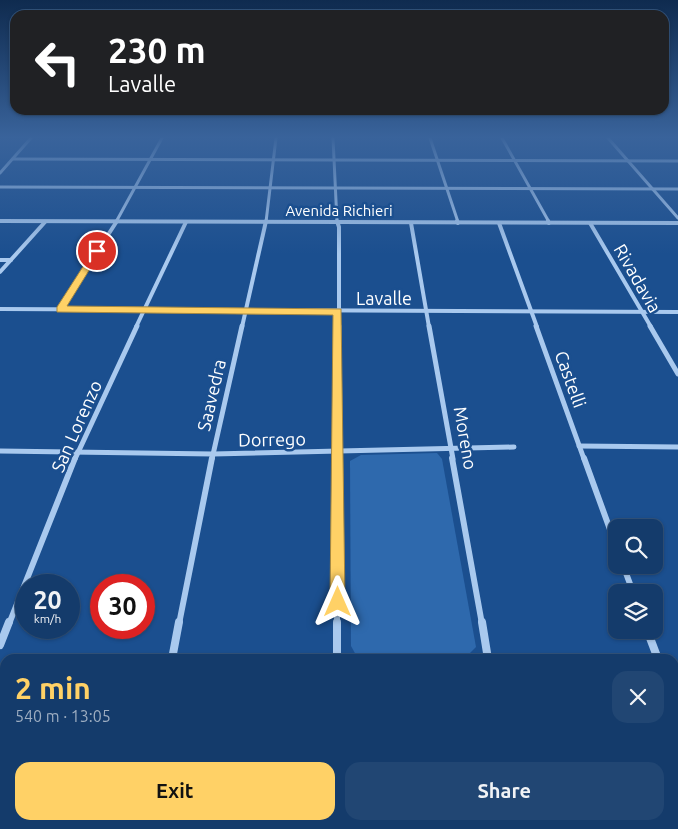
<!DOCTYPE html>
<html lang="en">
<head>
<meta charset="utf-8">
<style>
	body { margin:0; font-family:Ubuntu,sans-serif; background:#214673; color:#f1f3f6; height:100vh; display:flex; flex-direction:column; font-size:19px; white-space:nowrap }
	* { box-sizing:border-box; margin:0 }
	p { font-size:16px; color:#9dadc1 }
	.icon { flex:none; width:28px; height:28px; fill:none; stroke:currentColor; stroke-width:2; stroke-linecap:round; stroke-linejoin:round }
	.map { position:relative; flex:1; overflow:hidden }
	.side { position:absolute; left:0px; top:654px; width:679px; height:176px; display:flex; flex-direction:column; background:#143b6b; border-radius:15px 15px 0 0; box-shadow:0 1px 4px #0004,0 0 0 1px #33557e }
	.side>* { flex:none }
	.top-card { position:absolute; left:10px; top:10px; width:659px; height:105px; border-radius:15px; box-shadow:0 1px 4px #0004,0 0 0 1px #33557e; background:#202124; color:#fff; overflow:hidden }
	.tools { position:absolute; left:608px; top:519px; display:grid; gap:10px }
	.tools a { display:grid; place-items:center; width:55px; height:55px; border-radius:10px; background:#143b6b; box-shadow:0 1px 4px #0004,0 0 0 1px #33557e; font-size:25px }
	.speed { position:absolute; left:15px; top:574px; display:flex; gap:10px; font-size:25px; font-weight:700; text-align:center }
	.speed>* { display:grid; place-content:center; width:65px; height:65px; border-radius:50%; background:#143b6b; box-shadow:0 1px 4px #0004,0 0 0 1px #33557e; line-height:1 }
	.speed small { font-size:12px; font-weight:400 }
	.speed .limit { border:8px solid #d22; background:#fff; color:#111 }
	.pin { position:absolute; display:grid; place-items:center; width:42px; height:42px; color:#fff; margin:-21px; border:2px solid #fff; border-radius:50%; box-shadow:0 1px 5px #0007 }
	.me { position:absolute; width:55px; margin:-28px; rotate:0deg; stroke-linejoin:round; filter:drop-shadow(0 0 4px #0008) }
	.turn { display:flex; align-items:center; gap:18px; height:105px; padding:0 15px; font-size:22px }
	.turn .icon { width:65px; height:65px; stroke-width:2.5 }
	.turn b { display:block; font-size:35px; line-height:42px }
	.round { display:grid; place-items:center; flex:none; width:52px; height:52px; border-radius:15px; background:#214673 }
	.head { display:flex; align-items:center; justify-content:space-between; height:85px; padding:0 15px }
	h1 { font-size:30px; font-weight:700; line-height:38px; color:#ffd166 }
	.cta { display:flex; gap:10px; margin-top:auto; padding:10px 15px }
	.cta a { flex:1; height:58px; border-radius:15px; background:#ffd166; color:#111; font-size:20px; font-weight:700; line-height:58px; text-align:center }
	.cta a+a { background:#214673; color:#f1f3f6 }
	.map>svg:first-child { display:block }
	.green { fill:#2e69ad }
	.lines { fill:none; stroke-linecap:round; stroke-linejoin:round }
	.minor-far4 { stroke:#a9c9ee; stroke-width:3 }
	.minor-far3 { stroke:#a9c9ee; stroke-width:4 }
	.minor-far2 { stroke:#a9c9ee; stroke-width:5 }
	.minor-far1 { stroke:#a9c9ee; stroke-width:6 }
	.minor { stroke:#a9c9ee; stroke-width:8 }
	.tertiary { fill:#a9c9ee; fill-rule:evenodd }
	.route { fill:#ffd166; stroke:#a68842 }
	.labels { text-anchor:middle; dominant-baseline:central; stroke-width:5; stroke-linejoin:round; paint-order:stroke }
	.far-street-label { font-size:15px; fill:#fff; stroke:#1b4f8f }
	.street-label { font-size:18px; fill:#fff; stroke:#1b4f8f }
</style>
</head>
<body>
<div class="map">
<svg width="678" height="829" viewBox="0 0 678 829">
	<rect width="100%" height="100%" fill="#1b4f8f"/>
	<path class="green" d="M 437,453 L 442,459 L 476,647 L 465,658 L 356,655 L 351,646 L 350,461 L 361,455 Z"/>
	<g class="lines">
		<g class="minor-far4">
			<path d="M 333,138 L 337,222"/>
			<path d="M 430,138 L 458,222"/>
			<path d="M 502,138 L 549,222"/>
			<path d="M 608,138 L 678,218"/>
			<path d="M 13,159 L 678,161"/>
			<path d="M 0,173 L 31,138"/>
			<path d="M 0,187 L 678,189"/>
			<path d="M 116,222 L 162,138"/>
			<path d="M 266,222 L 276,138"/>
		</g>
		<g class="minor-far3">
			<path d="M 337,221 L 339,227 L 339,327"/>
			<path d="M 457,221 L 458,223"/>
			<path d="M 548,221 L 549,223"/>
			<path d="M 411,223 L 429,327"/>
			<path d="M 499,223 L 537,327"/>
			<path d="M 590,223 L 651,327"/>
			<path d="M 0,260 L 11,260"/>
			<path d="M 0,272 L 45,222"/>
			<path d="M 0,309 L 678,312"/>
			<path d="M 60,309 L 117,221"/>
			<path d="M 136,327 L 186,222"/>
			<path d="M 242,327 L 266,221"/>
		</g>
		<g class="minor-far2">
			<path d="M 429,326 L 453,459"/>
			<path d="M 536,326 L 584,459"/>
			<path d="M 650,326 L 678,374"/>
			<path d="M 579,446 L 678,447"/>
			<path d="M 0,451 L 213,454 L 514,447"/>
			<path d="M 75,459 L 137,326"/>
			<path d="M 212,459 L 242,326"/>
			<path d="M 338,459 L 339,326"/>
		</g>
		<g class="minor-far1">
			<path d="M 452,458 L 482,624"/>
			<path d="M 584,458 L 616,546"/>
			<path d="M 623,565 L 633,592"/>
			<path d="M 9,624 L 75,458"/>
			<path d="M 179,624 L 212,458"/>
			<path d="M 337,624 L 338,458"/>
		</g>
		<g class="minor">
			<path d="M 482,622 L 488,659"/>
			<path d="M 647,630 L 658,659"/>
			<path d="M 0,645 L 9,622"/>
			<path d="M 172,659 L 179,622"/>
			<path d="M 337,659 L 337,622"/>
			<path d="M 0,670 L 5,670"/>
			<path d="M 674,676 L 678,676"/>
			<path d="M 674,703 L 678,714"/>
			<path d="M 336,825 L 336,829"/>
			<path d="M 516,825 L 516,829"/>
			<path d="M 136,829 L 137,825"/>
		</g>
		<path class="tertiary" d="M 0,219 L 678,221 L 678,225 L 0,223 Z"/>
	</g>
	<linearGradient id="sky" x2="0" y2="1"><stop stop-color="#0f2b4f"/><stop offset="0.54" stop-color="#39639b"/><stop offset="1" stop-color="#39639b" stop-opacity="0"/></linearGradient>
	<rect width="678" height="254" fill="url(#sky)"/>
	<path class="route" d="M 97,248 L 101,251 L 67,306 L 341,309 L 345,602 L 343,608 L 338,610 L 332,608 L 330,602 L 333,315 L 57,312 L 57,307 L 93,251 Z"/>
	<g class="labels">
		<g class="far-street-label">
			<text x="339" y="210">Avenida Richieri</text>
		</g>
		<g class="street-label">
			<text transform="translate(638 278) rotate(60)">Rivadavia</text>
			<text x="384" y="298">Lavalle</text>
			<text transform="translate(571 379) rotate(70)">Castelli</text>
			<text transform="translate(211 395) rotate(-77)">Saavedra</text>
			<text transform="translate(76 426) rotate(-66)">San Lorenzo</text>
			<text transform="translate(466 438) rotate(80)">Moreno</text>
			<text transform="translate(272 439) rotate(-1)">Dorrego</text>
		</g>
	</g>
</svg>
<div class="tools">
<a><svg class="icon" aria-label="search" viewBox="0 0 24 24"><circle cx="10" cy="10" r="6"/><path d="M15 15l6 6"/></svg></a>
<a><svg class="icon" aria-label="layers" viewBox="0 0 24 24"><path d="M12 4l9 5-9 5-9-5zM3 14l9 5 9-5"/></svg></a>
</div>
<div class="speed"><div>20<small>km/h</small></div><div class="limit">30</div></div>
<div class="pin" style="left:97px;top:251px;background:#d93025"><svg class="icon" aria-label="arrive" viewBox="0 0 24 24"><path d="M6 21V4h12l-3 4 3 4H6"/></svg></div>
<svg class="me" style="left:338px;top:602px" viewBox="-20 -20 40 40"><path d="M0-17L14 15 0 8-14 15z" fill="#ffd166" stroke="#fff" stroke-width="4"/></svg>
<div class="top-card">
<div class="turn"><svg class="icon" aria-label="left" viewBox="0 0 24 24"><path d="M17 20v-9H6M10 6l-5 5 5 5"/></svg><div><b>230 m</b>Lavalle</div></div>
</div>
<section class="side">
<div class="head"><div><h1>2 min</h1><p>540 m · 13:05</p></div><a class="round"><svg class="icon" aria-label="close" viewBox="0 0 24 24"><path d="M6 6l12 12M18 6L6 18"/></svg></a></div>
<div class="cta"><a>Exit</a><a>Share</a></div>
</section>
</div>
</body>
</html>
